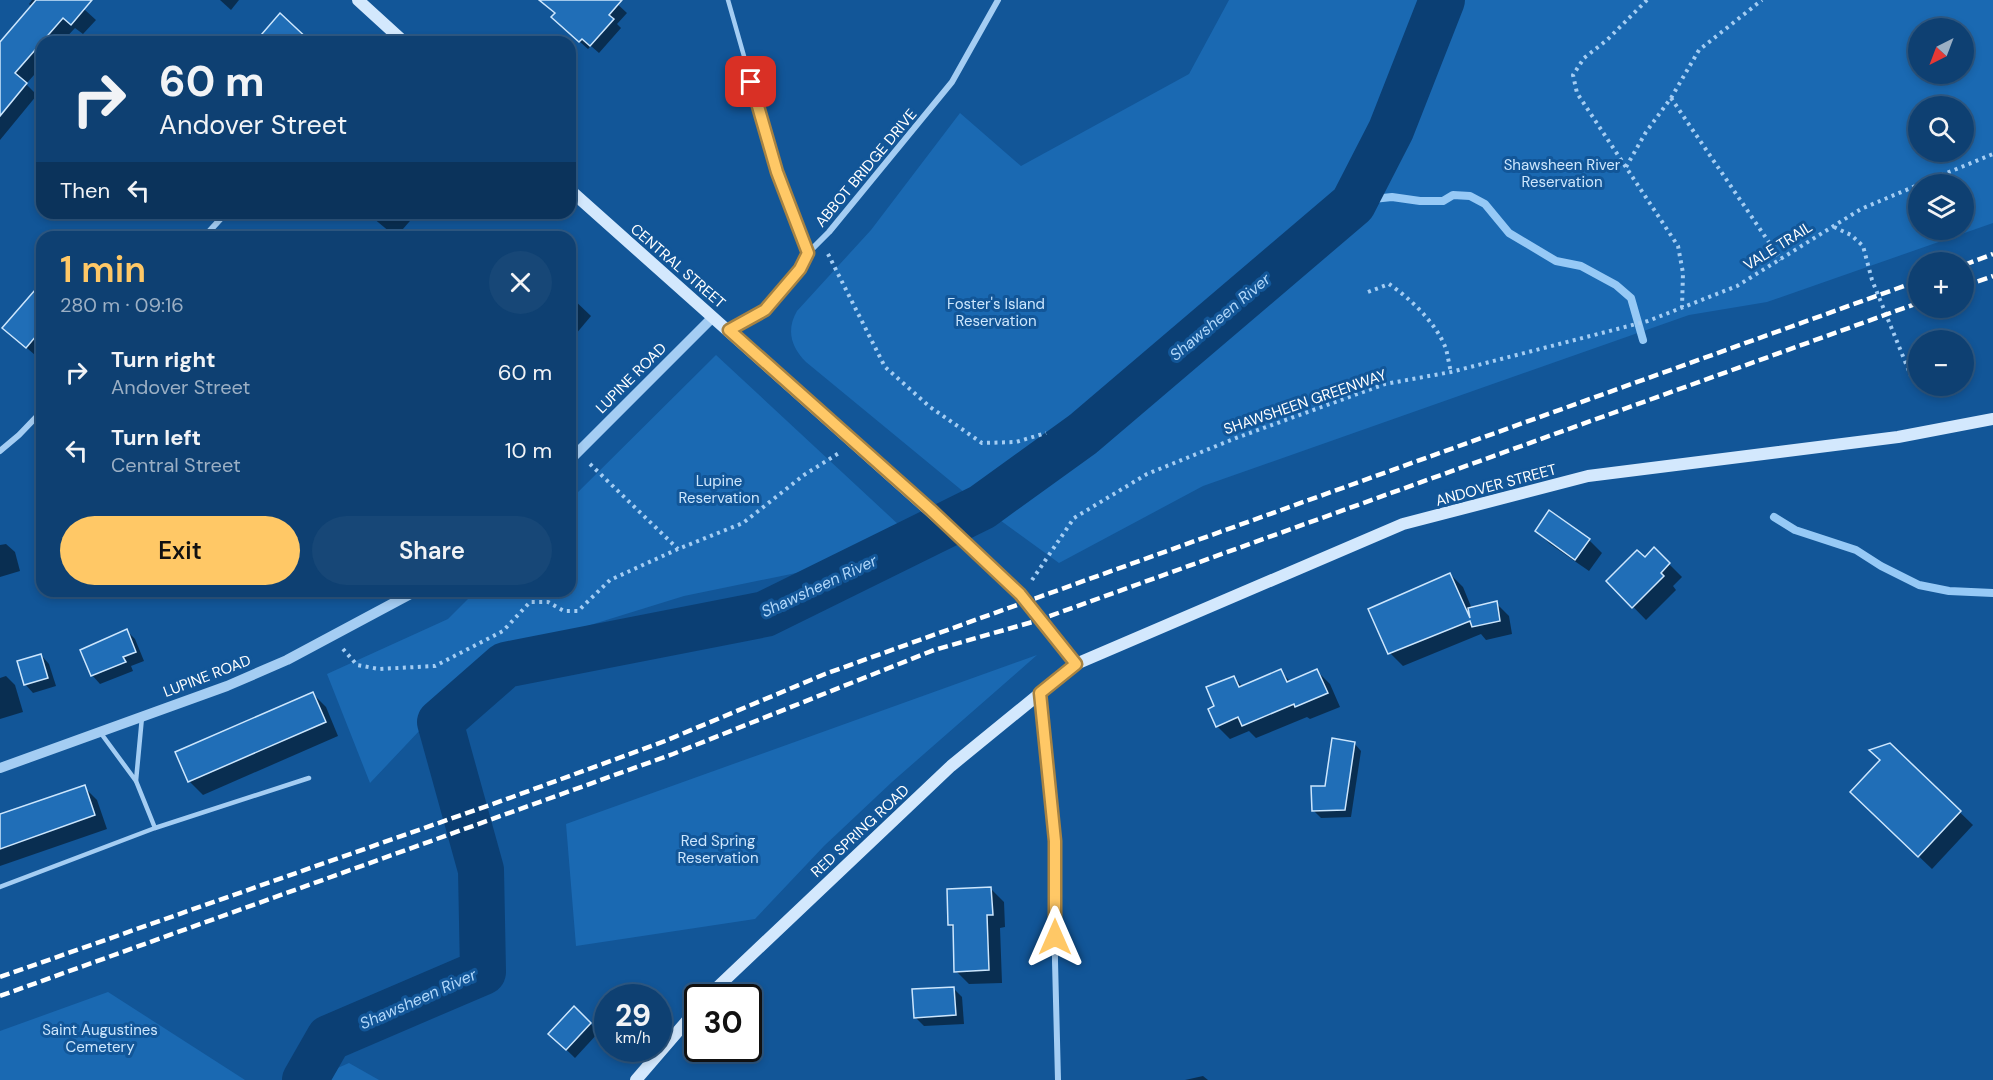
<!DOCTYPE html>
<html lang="en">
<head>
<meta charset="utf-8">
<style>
	body { margin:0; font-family:"DM Sans",sans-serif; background:#174777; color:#f1f3f6; height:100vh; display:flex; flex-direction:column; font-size:22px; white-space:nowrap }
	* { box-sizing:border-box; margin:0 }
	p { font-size:20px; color:#9bafc4 }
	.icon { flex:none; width:33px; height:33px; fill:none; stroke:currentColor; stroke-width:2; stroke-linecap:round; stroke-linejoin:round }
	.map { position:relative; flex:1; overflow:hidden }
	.sheet { position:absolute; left:36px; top:231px; width:540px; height:366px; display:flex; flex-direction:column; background:#0e4072; border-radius:18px; box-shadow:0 3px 9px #0003,0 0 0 2px #2e5984 }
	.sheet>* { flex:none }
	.top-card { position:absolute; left:36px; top:36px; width:540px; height:183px; border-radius:18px; box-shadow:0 3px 9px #0003,0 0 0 2px #2e5984; background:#0e4072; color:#f1f3f6; overflow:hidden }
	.needle { width:39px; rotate:222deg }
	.fabs { position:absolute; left:1908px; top:18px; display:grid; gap:12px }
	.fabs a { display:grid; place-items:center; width:66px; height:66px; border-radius:50%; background:#0e4072; box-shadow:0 3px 9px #0003,0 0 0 2px #2e5984; font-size:30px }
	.speed { position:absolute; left:594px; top:984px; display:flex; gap:12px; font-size:30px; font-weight:700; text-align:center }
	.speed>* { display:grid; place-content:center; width:78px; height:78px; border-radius:50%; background:#0e4072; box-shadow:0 3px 9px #0003,0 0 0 2px #2e5984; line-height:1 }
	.speed small { font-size:15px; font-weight:400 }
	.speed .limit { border:3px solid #111; border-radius:9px; background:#fff; color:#111 }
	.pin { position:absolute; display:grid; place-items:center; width:51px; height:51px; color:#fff; margin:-26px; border-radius:12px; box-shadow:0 3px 9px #0006 }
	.me { position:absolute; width:66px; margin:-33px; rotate:0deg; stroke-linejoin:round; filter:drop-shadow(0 0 4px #0008) }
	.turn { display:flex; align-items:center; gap:21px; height:126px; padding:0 24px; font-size:27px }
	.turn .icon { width:78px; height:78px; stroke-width:2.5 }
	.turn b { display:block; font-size:42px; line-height:51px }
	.then { display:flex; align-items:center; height:57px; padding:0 24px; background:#0003; gap:12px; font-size:22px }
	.round { display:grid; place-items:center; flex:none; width:63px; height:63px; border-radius:32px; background:#174777 }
	.summary { display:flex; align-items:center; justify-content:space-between; height:102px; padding:0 24px }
	h1 { font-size:36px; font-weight:600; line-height:45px; color:#ffc866 }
	.button { display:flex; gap:12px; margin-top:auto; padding:12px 24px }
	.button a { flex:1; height:69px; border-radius:36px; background:#ffc866; color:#111; font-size:24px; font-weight:600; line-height:69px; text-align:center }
	.button a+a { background:#174777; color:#f1f3f6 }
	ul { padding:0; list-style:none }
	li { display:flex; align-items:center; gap:18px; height:78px; padding:0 24px }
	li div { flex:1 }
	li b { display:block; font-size:22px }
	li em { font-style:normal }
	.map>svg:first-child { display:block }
	.green { fill:#1a69b2; fill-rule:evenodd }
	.shadow { fill:#0007 }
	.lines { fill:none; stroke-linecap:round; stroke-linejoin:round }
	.stream { stroke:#96c9f6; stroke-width:8 }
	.river { stroke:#0b3f74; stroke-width:46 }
	.building { fill:#206eb7; stroke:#cce6fd; stroke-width:1.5 }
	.path { stroke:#a4cdf3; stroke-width:4; stroke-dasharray:3 4.5; stroke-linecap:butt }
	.service { stroke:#a4cdf3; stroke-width:4.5 }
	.minor { stroke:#a4cdf3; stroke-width:6 }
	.tertiary { stroke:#a4cdf3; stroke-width:10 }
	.secondary { stroke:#d3e8fd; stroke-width:12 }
	.rail { stroke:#fff; stroke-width:4.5; stroke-dasharray:10 4.5; stroke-linecap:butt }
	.route-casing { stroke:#a68242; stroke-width:15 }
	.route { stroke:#ffc866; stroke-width:10 }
	.labels { text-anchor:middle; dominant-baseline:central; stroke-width:6; stroke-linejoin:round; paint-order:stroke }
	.park-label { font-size:15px; fill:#cce6fd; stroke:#125698 }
	.street-label { font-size:15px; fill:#fff; stroke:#125698 }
	.water-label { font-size:16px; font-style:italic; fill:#b0d7fa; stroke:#125698 }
</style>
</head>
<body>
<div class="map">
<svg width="1993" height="1080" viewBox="0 0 1993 1080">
	<rect width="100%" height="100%" fill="#125698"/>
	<g class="green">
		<path d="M 1229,0 L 1993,0 L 1993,223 L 1767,302 L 1689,315 L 1203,486 L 1059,563 L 982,507 L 806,362 C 791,347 786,330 797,311 L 871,230 L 960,113 L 1021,166 L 1189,74 ZM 1964,28 L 1964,74 L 1918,74 L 1918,28 ZM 1918,106 L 1964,106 L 1964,152 L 1918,152 ZM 1918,184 L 1964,184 L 1964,230 L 1918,230 Z"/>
		<path d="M 716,355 L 928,552 L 806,571 L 684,596 L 490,656 L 370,783 L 327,674 L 448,619 L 476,591 L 570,591 L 570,500 Z"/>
		<path d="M 1037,655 L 892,782 L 824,846 L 755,919 L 576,946 L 566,824 Z"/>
		<path d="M 108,992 L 245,1080 L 0,1080 L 0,1031 Z"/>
		<path d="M 349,1063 L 379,1080 L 315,1080 L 317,1077 Z"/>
	</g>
	<g class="shadow">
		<path d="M 32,0 L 74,0 L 96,20 L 83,34 L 75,28 L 62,42 L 42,42 L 42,66 L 26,84 L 37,95 L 0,140 L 0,44 L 32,7 L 29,4 Z"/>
		<path d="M 220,0 L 239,0 L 231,10 Z"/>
		<path d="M 553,0 L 613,0 L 627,13 L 617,24 L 621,28 L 599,53 L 591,46 L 588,49 L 562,26 L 556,14 L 548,6 Z"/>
		<path d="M 367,213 L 425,213 L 421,218 L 416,214 L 396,237 Z"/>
		<path d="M 42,284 L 42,347 L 35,355 L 13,336 Z"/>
		<path d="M 570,296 L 591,316 L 570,341 Z"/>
		<path d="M 1537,531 L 1589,540 L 1602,553 L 1589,571 L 1550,544 Z"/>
		<path d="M 6,544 L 15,552 L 20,571 L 0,577 L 0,545 Z"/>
		<path d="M 1654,549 L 1682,577 L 1673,586 L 1676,590 L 1646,620 L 1608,581 L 1645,559 Z"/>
		<path d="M 1450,574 L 1463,587 L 1472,609 L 1496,603 L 1509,616 L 1512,634 L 1486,640 L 1481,634 L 1403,666 L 1390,653 Z"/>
		<path d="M 127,631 L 135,639 L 144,661 L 131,666 L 133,671 L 100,684 L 92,675 Z"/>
		<path d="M 41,655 L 49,664 L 56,686 L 33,693 L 25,684 Z"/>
		<path d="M 1280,671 L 1291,682 L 1317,671 L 1330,684 L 1340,707 L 1310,719 L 1307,717 L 1256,738 L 1249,731 L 1230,739 L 1217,726 L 1216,707 L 1234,677 L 1243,687 Z"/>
		<path d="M 6,676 L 15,685 L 23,712 L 0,719 L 0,678 Z"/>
		<path d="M 313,694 L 326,707 L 338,736 L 203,795 L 190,782 L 177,753 Z"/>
		<path d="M 1354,743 L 1361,751 L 1351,817 L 1321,818 L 1314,811 Z"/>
		<path d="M 1890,745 L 1973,825 L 1932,869 L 1865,805 Z"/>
		<path d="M 84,787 L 97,800 L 107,829 L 0,866 L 0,816 Z"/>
		<path d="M 991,889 L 1004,902 L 1005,927 L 1000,928 L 1002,983 L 969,984 L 956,971 L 954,929 L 949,924 Z"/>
		<path d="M 953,988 L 962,997 L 964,1024 L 924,1026 L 915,1017 Z"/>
		<path d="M 574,1008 L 599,1032 L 575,1058 L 550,1034 Z"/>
		<path d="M 1203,1076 L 1208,1080 L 1185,1080 Z"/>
	</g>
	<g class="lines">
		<g class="stream">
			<path d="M 1353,204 L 1373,199 L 1392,197 L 1420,201 L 1443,201 L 1453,195 L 1470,196 L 1485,204 L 1509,233 L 1556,261 L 1581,266 L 1616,285 L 1631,298 L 1643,340"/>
			<path d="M 1774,517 L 1795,530 L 1856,550 L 1881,566 L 1919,585 L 1949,591 L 1993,593"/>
		</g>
		<path class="river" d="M 305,1080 L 329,1038 L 483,972 L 481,870 L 440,722 L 505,665 L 765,614 L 982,507 L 1083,434 L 1353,204 L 1391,130 L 1442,0"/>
	</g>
	<g class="building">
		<path d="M 36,0 L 92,0 L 71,25 L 63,18 L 15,73 L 27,83 L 0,116 L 0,42 Z"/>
		<path d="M 539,0 L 622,0 L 609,15 L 614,19 L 590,46 L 582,39 L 579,42 L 551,17 L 555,13 Z"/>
		<path d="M 280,13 L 311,42 L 255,42 Z"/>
		<path d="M 42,282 L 42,329 L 26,348 L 2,328 Z"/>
		<path d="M 1549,510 L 1590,539 L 1575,560 L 1535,531 Z"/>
		<path d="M 1654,547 L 1670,563 L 1661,573 L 1664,576 L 1632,608 L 1606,581 L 1637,550 L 1645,557 Z"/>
		<path d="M 1450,573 L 1470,618 L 1468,608 L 1497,601 L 1500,621 L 1472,627 L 1470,621 L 1388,654 L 1368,609 Z"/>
		<path d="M 127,629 L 136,652 L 123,657 L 126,662 L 91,676 L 80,650 Z"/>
		<path d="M 41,654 L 48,678 L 24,685 L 17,661 Z"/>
		<path d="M 1281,669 L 1287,682 L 1317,669 L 1328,693 L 1295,707 L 1294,704 L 1242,726 L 1238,717 L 1216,727 L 1208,709 L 1214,706 L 1206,687 L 1234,676 L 1239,687 Z"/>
		<path d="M 313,692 L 326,722 L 188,782 L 175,752 Z"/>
		<path d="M 1332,738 L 1355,742 L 1345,810 L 1312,811 L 1311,786 L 1325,786 Z"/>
		<path d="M 1890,743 L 1961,811 L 1918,857 L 1850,792 L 1880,760 L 1869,750 Z"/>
		<path d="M 85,785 L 95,815 L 0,849 L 0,814 Z"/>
		<path d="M 991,887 L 993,915 L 987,915 L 989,970 L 954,972 L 953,925 L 948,925 L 947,889 Z"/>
		<path d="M 954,987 L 956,1015 L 914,1018 L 912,989 Z"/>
		<path d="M 574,1006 L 591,1023 L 566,1050 L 548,1034 Z"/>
	</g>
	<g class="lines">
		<g class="path">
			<path d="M 1647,0 L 1607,40 L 1584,58 L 1573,75 L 1577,93 L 1678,246 L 1683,273 L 1682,307"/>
			<path d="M 1671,98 L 1781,260"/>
			<path d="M 1626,167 L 1646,132 L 1671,98 L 1699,50 L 1762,0"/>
			<path d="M 1920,184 L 1993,154"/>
			<path d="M 1834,227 L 1851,235 L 1863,246 L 1872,280 L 1911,376"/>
			<path d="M 828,254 L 885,367 L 930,407 L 982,443 L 1016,442 L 1046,433"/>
			<path d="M 1368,292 L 1389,284 C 1410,298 1437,324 1446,349 C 1448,356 1449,365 1451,372"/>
			<path d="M 590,464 L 678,549"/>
			<path d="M 1032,580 L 1074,518 L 1147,474 L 1236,438 L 1385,384 L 1451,372 L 1648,321 L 1737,286 L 1861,209 L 1918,185"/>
			<path d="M 343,649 L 357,665 L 379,669 L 435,666 L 503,631 L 530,602 L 548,602 L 564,611 L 578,611 L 610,580 L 678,549 L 743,523 L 804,475 L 839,453"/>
		</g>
		<g class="service">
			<path d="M 728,0 L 777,172 L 808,253"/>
			<path d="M 100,732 L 136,781 L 142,717"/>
			<path d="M 136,781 L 155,828"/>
			<path d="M 0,887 L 155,828 L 309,778"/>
		</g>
		<g class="minor">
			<path d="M 385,42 L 394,33"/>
			<path d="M 204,237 L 226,213"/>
			<path d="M 729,330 L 765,311 L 800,269 L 808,253 L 829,232 L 952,82 L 998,0"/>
			<path d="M 0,451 L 19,435 L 42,411"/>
			<path d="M 1040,693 L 1055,841 L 1055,961 L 1058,1080"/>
		</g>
		<g class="tertiary">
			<path d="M 570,460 L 713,317"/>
			<path d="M 0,768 L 227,686 L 287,660 L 416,591"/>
		</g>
		<g class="secondary">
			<path d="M 358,0 L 404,42"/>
			<path d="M 570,190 L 976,552 L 1020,594 L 1076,664"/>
			<path d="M 706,998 L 951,766 L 1076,664 L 1403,524 L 1588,476 L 1898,437 L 1993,419"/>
			<path d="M 636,1080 L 698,1008"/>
		</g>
		<g class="rail">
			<path d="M 1964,265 L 1993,254"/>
			<path d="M 1964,286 L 1993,276"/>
			<path d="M 0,977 L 504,800 L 665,741 L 825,674 L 1918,281"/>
			<path d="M 0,996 L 673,754 L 934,650 L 1036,621 L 1918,303"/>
		</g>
	</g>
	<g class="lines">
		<g class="route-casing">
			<path id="route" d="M 751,82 L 777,172 L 808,253 L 800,269 L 765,310 L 729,330 L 931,510 L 1020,594 L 1076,664 L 1040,693 L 1055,841 L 1055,937"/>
		</g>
		<use href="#route" class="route"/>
	</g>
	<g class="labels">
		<g class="park-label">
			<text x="1562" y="165">Shawsheen River<tspan x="1562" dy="17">Reservation</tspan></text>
			<text x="996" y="304">Foster's Island<tspan x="996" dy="17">Reservation</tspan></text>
			<text x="719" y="481">Lupine<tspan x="719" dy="17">Reservation</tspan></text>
			<text x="718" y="841">Red Spring<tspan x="718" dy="17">Reservation</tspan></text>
			<text x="100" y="1030">Saint Augustines<tspan x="100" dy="17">Cemetery</tspan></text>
		</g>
		<g class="street-label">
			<text transform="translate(866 168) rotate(-50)">ABBOT BRIDGE DRIVE</text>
			<text transform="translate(1778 246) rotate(-32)">VALE TRAIL</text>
			<text transform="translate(678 266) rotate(41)">CENTRAL STREET</text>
			<text transform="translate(631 378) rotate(-45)">LUPINE ROAD</text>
			<text transform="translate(1305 402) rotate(-19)">SHAWSHEEN GREENWAY</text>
			<text transform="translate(1496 485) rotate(-15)">ANDOVER STREET</text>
			<text transform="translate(207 676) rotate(-21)">LUPINE ROAD</text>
			<text transform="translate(860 831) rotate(-43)">RED SPRING ROAD</text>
		</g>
		<g class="water-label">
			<text transform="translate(1220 317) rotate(-40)">Shawsheen River</text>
			<text transform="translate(819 586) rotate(-25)">Shawsheen River</text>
			<text transform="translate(418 999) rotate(-24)">Shawsheen River</text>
		</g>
	</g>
</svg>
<div class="fabs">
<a><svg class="needle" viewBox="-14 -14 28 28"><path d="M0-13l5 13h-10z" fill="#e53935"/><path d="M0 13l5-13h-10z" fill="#9bafc4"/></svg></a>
<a><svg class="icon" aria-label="search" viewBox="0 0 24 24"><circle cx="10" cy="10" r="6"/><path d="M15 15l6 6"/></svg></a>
<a><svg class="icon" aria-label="layers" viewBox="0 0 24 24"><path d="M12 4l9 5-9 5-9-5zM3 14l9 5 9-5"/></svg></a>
<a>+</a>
<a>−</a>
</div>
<div class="speed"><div>29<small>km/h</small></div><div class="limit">30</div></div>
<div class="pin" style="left:751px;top:82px;background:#d93025"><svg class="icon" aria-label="arrive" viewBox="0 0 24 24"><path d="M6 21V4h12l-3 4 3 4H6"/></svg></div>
<svg class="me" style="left:1055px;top:937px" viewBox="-20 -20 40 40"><path d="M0-17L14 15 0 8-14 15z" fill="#ffc866" stroke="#fff" stroke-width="4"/></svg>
<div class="top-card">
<div class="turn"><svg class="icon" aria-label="right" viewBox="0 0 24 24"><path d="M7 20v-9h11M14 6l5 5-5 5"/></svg><div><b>60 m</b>Andover Street</div></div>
<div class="then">Then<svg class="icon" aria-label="left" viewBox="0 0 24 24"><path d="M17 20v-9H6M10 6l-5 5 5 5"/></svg></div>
</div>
<section class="sheet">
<div class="summary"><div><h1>1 min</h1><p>280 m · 09:16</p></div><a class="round"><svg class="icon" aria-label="close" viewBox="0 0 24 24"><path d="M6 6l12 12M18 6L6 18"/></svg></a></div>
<ul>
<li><svg class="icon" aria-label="right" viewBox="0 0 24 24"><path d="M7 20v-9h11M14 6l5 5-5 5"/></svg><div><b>Turn right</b><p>Andover Street</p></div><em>60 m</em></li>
<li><svg class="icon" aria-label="left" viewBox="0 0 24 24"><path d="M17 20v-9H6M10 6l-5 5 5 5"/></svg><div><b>Turn left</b><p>Central Street</p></div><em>10 m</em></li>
</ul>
<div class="button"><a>Exit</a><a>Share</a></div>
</section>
</div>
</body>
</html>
